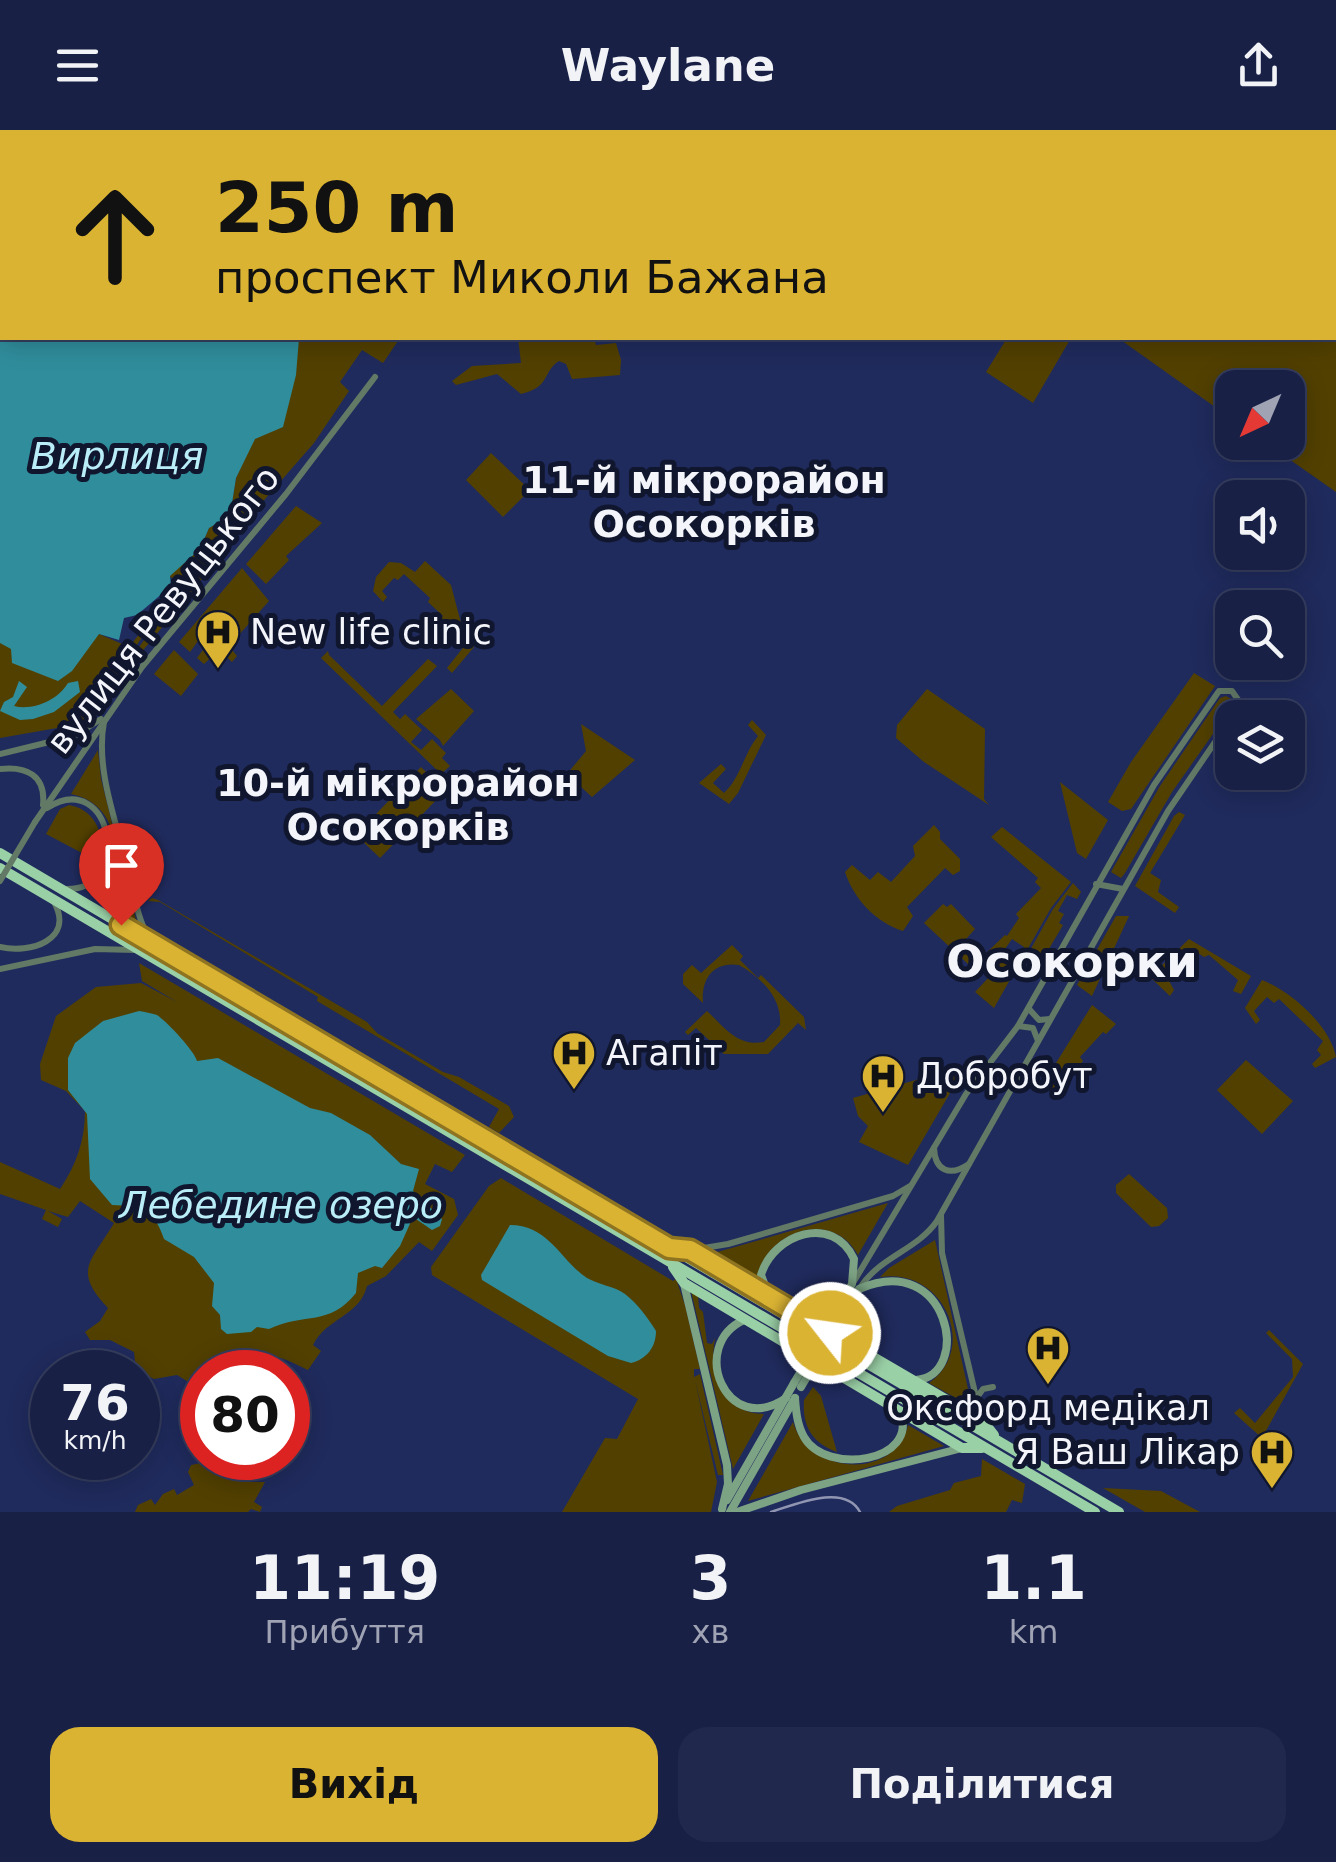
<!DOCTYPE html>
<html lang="uk">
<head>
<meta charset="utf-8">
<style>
	body { margin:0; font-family:"DejaVu Sans",sans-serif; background:#21284d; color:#f1f3f6; height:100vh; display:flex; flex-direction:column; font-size:38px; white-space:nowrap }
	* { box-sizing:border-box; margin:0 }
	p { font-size:32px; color:#9fa3b3 }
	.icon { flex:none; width:55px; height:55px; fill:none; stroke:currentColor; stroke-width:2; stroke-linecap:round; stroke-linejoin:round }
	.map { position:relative; height:1382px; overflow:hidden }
	.drawer { display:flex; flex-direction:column; background:#182046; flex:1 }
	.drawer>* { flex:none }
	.top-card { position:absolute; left:0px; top:0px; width:1338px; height:210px; box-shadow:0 5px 25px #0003,0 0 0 2px #363e5f; background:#dab333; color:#111; overflow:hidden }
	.needle { width:65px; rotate:224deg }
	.tools { position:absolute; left:1215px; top:240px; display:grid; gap:20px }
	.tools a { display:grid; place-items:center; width:90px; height:90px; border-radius:20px; background:#182046; box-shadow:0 5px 25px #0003,0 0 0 2px #363e5f; font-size:50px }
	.speed { position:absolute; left:30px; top:1220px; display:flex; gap:20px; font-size:50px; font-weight:700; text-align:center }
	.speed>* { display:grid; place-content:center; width:130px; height:130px; border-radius:50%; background:#182046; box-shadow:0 5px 25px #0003,0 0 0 2px #363e5f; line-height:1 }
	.speed small { font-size:25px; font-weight:400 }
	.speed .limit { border:15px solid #d22; background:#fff; color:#111 }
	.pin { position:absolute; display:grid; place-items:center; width:85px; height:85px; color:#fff; margin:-102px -42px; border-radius:50% 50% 50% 0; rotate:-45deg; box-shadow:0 0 10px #0007 }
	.pin .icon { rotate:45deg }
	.me { position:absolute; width:110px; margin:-55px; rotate:300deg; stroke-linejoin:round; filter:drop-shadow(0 0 8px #0008) }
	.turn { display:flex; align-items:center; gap:35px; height:210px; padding:0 50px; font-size:45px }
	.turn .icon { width:130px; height:130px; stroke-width:2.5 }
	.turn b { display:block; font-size:70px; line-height:85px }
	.eta { display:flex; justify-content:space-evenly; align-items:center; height:170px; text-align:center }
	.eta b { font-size:60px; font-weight:800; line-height:70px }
	.button { display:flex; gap:20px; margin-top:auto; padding:20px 50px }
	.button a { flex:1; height:115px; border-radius:30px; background:#dab333; color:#111; font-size:40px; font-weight:800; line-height:115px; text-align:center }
	.button a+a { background:#21284d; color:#f1f3f6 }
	header { display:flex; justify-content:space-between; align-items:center; height:130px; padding:0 50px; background:#182046; font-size:45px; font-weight:800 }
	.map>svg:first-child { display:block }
	.green { fill:#524000 }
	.water { fill:#308d9c }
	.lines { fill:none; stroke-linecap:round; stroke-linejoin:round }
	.tertiary { stroke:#627966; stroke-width:6 }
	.secondary { stroke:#7ca384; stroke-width:8 }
	.trunk { stroke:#9ad0a6; stroke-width:10 }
	.tram { stroke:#9096b1; stroke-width:2.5 }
	.tertiary-bridge { stroke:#627966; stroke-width:6 }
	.secondary-bridge { stroke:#7ca384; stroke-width:8 }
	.route-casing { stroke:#8e7421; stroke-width:25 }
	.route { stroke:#dab333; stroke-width:18 }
	.labels { text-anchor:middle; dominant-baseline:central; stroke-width:10; stroke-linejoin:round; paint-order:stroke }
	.street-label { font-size:35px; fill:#f3f5fb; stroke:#10162d }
	.poi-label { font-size:35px; fill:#f3f5fb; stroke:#10162d; text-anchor:start }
	.water-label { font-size:38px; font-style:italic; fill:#b9eef8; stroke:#10162d }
	.neighbourhood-label { font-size:38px; font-weight:bold; fill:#f3f5fb; stroke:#10162d }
	.district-label { font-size:45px; font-weight:bold; fill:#f3f5fb; stroke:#10162d }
</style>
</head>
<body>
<header><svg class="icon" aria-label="menu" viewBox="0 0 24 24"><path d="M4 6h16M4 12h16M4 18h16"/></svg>Waylane<svg class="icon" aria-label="share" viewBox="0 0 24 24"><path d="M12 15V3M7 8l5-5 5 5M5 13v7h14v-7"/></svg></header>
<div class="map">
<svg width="1336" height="1382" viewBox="0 0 1336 1382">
	<rect width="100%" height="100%" fill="#202b5d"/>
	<g class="green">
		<path d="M 1336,178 L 1336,362 L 1266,313 L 1288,312 L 1288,258 L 1232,258 L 1232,289 L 1118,208 L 1335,208 Z"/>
		<path d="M 297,208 L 400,208 L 383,233 L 362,220 L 340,252 L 349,261 L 314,313 L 245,392 L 244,398 L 126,541 L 135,523 L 169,474 L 144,504 L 90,588 L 80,594 L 0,608 L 0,513 L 82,519 L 99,504 L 129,517 L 180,453 L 169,446 L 200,419 L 209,398 L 230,386 L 236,348 Z"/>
		<path d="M 518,208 L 594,208 L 596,215 L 616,213 L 621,230 L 620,245 L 572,249 L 566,234 L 559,231 C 542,242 551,257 521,264 L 497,244 L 456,255 L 452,251 L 472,236 L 521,233 Z"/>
		<path d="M 1007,208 L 1071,208 L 1033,273 L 986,242 Z"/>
		<path d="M 491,323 L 530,360 L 503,387 L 466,350 Z"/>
		<path d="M 296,376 L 322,393 L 286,426 L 289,430 L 266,454 L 246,434 Z"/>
		<path d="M 425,431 L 451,455 L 462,497 L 474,517 L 452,543 L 447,538 L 466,514 L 440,489 L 443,486 L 428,472 L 430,468 L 404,444 L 398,450 L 394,448 L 382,461 L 387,467 L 383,472 L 373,461 L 376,447 L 389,432 L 401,433 L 415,442 Z"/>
		<path d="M 242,438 L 269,471 L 229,516 L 237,526 L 232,532 L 219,520 L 204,534 L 197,528 L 205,517 L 198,511 L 190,522 L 179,512 Z"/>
		<path d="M 174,520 L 198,544 L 181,566 L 154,544 Z"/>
		<path d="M 328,521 L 329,525 L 382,576 L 428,529 L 437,536 L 393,582 L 400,589 L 405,584 L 422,600 L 411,612 L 421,620 L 432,609 L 446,623 L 442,628 L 450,636 L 441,644 L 321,528 Z"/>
		<path d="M 1194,543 L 1215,556 L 1131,679 L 1122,681 L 1108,672 L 1131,632 Z"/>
		<path d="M 451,559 L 474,581 L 443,616 L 440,610 L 416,589 Z"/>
		<path d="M 927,559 L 985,599 L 984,669 L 989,675 L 924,632 L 896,608 L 897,595 Z"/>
		<path d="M 1226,566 L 1233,570 L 1232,577 L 1172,662 L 1125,743 L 1121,748 L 1111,742 L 1160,656 L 1220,568 Z"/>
		<path d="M 752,590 L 766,605 L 738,663 L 729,674 L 699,653 L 721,634 L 726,639 L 713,653 L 724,663 C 741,647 743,625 758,606 L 748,595 Z"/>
		<path d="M 581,594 L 635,630 L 592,667 L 567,644 L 586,621 Z"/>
		<path d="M 98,620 L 101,649 L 136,790 L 86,760 C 128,735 120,673 71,664 Z"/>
		<path d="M 421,637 L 445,661 L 380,728 L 356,705 Z"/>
		<path d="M 1060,652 L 1108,690 L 1086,729 L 1077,723 Z"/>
		<path d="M 69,675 C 97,680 106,707 99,732 L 46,704 L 60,679 Z"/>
		<path d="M 1179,682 L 1185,685 L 1150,743 L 1161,750 L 1158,762 L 1179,777 L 1175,783 L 1135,756 L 1174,686 Z"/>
		<path d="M 934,695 L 940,702 L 940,709 L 960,729 L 960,741 L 953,745 L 945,738 L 907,777 L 913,786 L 903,801 C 875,792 854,769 845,742 L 852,735 L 870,750 L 878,742 L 891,752 L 915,726 L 913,716 Z"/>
		<path d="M 1002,697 L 1071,752 L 1051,778 L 1022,829 L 1019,827 L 1024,817 L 1012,809 L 1005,819 L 1020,832 L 994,878 L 975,862 L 991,845 L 980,834 L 980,829 L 1005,805 L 1007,806 L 1019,788 L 1016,784 L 1041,758 L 1035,752 L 1038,748 L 991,707 Z"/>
		<path d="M 1073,753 L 1081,762 L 1077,769 L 1067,765 L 1058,781 L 1064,784 L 1059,793 L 1063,795 L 1036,841 L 1024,831 L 1053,779 Z"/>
		<path d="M 152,768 L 158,770 L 367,892 L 377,903 L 443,942 L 459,947 L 509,976 L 514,987 L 499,1003 L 489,997 L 499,979 L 317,871 L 318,867 L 160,772 L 148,771 Z"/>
		<path d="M 943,774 L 947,777 L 951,774 L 975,799 L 960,816 L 971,828 L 968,834 L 924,793 Z"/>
		<path d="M 1116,786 L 1129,786 L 1092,866 L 1077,855 Z"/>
		<path d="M 1189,809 L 1251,846 L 1241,864 L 1233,861 L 1238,850 L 1209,825 L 1204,827 L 1195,821 L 1168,849 L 1174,860 L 1170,866 L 1150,847 Z"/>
		<path d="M 732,815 L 743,826 L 740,830 L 758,848 L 761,845 L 804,887 L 806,900 L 798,893 L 768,924 L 724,924 L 696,898 L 688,905 L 685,902 L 707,881 C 725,898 738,917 764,912 L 780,895 C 782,868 762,848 739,835 C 713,831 701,849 703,873 L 683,854 L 683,844 L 692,835 L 701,843 Z"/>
		<path d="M 139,833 L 465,1025 L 452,1042 L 435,1034 L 425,1054 L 454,1069 L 458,1085 L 432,1121 L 419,1112 L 386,1146 L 367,1156 C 360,1186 326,1188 313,1215 L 321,1221 L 308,1240 C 284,1229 259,1213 244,1242 L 202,1242 L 202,1260 L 177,1245 L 154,1249 L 136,1240 L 134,1222 L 110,1210 L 90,1210 L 85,1202 L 100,1191 L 108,1178 C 72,1140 91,1132 114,1093 L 80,1071 L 68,1087 L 48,1081 L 62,1089 L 58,1097 L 42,1089 L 46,1080 L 0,1064 L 0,1032 L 60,1059 C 76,1035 85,1011 85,981 L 66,961 L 41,950 L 40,934 L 56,886 L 96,857 L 141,853 L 177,872 L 142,851 Z"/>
		<path d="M 1262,850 C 1290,861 1330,895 1336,927 L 1315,938 L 1312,934 L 1321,925 L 1317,920 L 1323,911 L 1279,869 L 1274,873 L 1267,867 L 1254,881 L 1260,890 L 1256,894 L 1245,878 Z"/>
		<path d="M 1092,875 L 1116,894 L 1106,904 L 1103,902 L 1080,927 L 1083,931 L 1068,948 L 1071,952 L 1057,966 L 1043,954 Z"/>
		<path d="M 1246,930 L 1293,971 L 1262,1004 L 1217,960 Z"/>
		<path d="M 954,939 L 960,946 L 908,1035 L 859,1012 L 868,996 L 858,986 L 853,968 Z"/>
		<path d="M 1129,1044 L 1167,1078 L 1168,1088 L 1159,1096 L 1151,1097 L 1116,1063 L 1116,1055 Z"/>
		<path d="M 501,1048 L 673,1151 L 676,1149 L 685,1175 L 700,1239 L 694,1239 L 694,1247 L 700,1244 L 723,1345 L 718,1345 L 695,1250 L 717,1352 L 711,1382 L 562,1382 L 605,1308 L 617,1309 L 638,1269 L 432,1145 L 431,1137 L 489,1056 Z"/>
		<path d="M 888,1073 L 858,1125 C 832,1078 765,1101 757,1149 L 714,1123 Z"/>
		<path d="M 935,1110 L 972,1277 L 929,1253 C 979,1218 944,1137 880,1147 L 889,1138 Z"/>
		<path d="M 691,1161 L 698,1165 L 699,1178 L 703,1182 L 707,1213 L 712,1214 L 715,1208 C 708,1246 722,1283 764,1284 L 733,1339 Z"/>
		<path d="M 1269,1200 L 1303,1234 L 1262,1308 L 1234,1283 L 1240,1278 L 1255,1293 L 1293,1247 L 1292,1229 L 1266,1203 Z"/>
		<path d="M 813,1257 L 821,1266 L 837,1322 C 812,1313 802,1296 804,1270 Z"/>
		<path d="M 793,1292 C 808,1344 894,1352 908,1295 L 944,1316 L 748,1371 Z"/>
		<path d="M 982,1329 L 1025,1354 L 1022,1373 L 1012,1370 L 1006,1382 L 889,1382 L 897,1376 L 950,1360 L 954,1353 L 981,1346 Z"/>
		<path d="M 206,1332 L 242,1352 L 265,1352 L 254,1372 L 262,1377 L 260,1382 L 251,1379 L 248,1382 L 135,1382 L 138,1375 L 151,1369 L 155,1375 L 163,1364 L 174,1359 L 177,1365 L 194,1355 L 188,1342 L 191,1335 Z"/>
		<path d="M 1103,1358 L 1161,1361 L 1200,1382 L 1145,1382 Z"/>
	</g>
	<g class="water">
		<path d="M 0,0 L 495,0 L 2,2 L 2,208 L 299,208 L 296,245 L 283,297 L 255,309 L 236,348 L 230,386 L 209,398 L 200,419 L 170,446 L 171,456 L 137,485 L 124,488 L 119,510 L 99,504 L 72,541 L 58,551 L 12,533 L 11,519 L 0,513 Z"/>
		<path d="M 984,0 L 1336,0 L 1336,178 L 1335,2 Z"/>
		<path d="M 19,551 L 27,557 L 14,576 C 33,581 58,570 68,553 L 78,551 L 80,562 L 54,582 L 33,589 L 20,590 L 0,581 L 4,572 L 13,567 Z"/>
		<path d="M 139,881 C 145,882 151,883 157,885 C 166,891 194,920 197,931 L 218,928 L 310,978 L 331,983 L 370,1005 L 401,1034 L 419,1039 L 413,1061 L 442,1089 L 440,1096 L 432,1100 L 413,1087 L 400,1116 L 382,1138 L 375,1136 L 358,1143 L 356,1163 C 329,1197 305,1182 269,1199 L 257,1197 L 251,1202 L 227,1204 L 221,1199 L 220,1185 L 212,1176 L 214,1153 L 194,1127 L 164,1109 C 154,1079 141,1076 112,1075 L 90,1049 L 87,984 L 68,960 L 68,928 L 75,913 L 103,891 Z"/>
		<path d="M 510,1095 C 549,1095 561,1131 587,1148 C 599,1155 614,1156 625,1164 C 637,1173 648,1188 656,1201 C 656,1217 647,1229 631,1233 L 608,1226 L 482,1150 L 481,1145 Z"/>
	</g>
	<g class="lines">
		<g class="tertiary">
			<path d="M 104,592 C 95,640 117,693 128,740 C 134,762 137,788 149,808"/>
			<path d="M 0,624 L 74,606 L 101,589"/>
			<path d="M 0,639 C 26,636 46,645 43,675"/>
			<path d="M 47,678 C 112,636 135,763 64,759"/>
			<path d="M 35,692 L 142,537 L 286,364 L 375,247"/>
			<path d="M 1096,754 L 1123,759"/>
			<path d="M 0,817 C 30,824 75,810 54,772"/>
			<path d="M 0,839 L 95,819 L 136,820"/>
			<path d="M 1029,879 L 1039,890 L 1050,889"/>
			<path d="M 1018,896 L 1033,898 L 1038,911"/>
			<path d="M 934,1018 C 935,1041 950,1047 969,1034"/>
			<path d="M 941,1085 L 942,1123 L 981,1288"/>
			<path d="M 692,1120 L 728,1114 L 893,1066 L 910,1056"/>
			<path d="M 853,1153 L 966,964 L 1018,896 L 1154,655 L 1219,561 L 1232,561 L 1241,574 L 1168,681 L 937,1091 C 916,1121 880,1126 859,1159"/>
			<path d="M 975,1270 L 983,1259 L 993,1257"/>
		</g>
		<g class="secondary">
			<path d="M 684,1154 L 727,1335 L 728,1354 L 722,1379"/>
			<path d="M 768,1164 L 761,1145 C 773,1104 833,1083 854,1129 L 852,1154 L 844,1168"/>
			<path d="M 851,1172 L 859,1159 C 949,1119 973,1246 916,1250"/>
			<path d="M 744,1190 C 688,1215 726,1309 786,1268"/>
			<path d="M 795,1268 C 796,1281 797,1295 804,1307 C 826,1346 920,1332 900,1282"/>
			<path d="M 727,1370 L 794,1253"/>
			<path d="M 730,1382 L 795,1268"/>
			<path d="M 737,1382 L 801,1360 L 962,1318"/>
		</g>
		<g class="trunk">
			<path d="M 0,723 L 1119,1382"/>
			<path d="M 0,738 L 1095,1382"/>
			<path d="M 675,1118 L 690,1120 L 983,1291 L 994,1305"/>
			<path d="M 673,1137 L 684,1153 L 962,1318 L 982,1318"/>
		</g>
		<path class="tram" d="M 771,1382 C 796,1374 845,1353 860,1382"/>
		<path class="tertiary-bridge" d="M 0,751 L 35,692"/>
		<g class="secondary-bridge">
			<path d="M 794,1253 L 844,1168"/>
			<path d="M 801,1257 L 851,1172"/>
		</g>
	</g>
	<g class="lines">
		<g class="route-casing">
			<path id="route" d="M 121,795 L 669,1118 L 690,1120 L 830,1203"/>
		</g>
		<use href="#route" class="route"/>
	</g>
	<defs>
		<g id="hospital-pin" transform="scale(2.25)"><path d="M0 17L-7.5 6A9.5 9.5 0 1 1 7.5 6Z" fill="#dab333" stroke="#10162d"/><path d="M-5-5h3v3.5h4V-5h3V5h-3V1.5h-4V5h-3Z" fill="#111"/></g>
	</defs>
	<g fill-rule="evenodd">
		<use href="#hospital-pin" x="218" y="502"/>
		<use href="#hospital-pin" x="574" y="923"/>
		<use href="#hospital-pin" x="883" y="946"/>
		<use href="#hospital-pin" x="1048" y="1218"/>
		<use href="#hospital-pin" x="1272" y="1322"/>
	</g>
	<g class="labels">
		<g class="street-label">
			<text transform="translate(163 480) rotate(-52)">вулиця Ревуцького</text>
		</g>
		<g class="poi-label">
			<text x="250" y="502">New life clinic</text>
			<text x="606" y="923">Агапіт</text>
			<text x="916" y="946">Добробут</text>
			<text x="1048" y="1278" text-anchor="middle">Оксфорд медікал</text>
			<text x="1240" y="1322" text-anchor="end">Я Ваш Лікар</text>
		</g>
		<g class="water-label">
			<text x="117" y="326">Вирлиця</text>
			<text x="281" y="1075">Лебедине озеро</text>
		</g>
		<g class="neighbourhood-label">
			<text x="704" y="350">11-й мікрорайон<tspan x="704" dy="44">Осокорків</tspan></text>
			<text x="398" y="653">10-й мікрорайон<tspan x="398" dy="44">Осокорків</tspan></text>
		</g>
		<g class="district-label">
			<text x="1072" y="831">Осокорки</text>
		</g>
	</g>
</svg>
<div class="tools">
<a><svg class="needle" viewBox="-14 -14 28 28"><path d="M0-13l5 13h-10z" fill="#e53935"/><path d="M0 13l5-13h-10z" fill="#9fa3b3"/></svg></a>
<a><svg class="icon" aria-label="sound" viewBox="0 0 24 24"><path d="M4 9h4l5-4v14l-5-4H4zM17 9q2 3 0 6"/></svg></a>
<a><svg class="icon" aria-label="search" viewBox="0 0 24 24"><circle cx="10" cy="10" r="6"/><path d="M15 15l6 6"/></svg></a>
<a><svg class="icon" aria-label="layers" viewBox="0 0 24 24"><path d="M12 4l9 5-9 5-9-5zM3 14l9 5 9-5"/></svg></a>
</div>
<div class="speed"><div>76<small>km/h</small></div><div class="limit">80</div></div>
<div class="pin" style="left:121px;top:795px;background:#d93025"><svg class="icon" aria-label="arrive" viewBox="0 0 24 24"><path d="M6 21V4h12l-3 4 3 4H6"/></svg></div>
<svg class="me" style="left:830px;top:1203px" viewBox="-20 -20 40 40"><circle r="17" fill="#dab333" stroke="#fff" stroke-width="3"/><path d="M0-11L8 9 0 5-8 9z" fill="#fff"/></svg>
<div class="top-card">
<div class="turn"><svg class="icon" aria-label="ahead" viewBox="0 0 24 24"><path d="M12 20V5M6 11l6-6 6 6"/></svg><div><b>250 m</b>проспект Миколи Бажана</div></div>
</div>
</div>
<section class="drawer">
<div class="eta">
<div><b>11:19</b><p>Прибуття</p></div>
<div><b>3</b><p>хв</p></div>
<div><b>1.1</b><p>km</p></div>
</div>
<div class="button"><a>Вихід</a><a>Поділитися</a></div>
</section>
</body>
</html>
